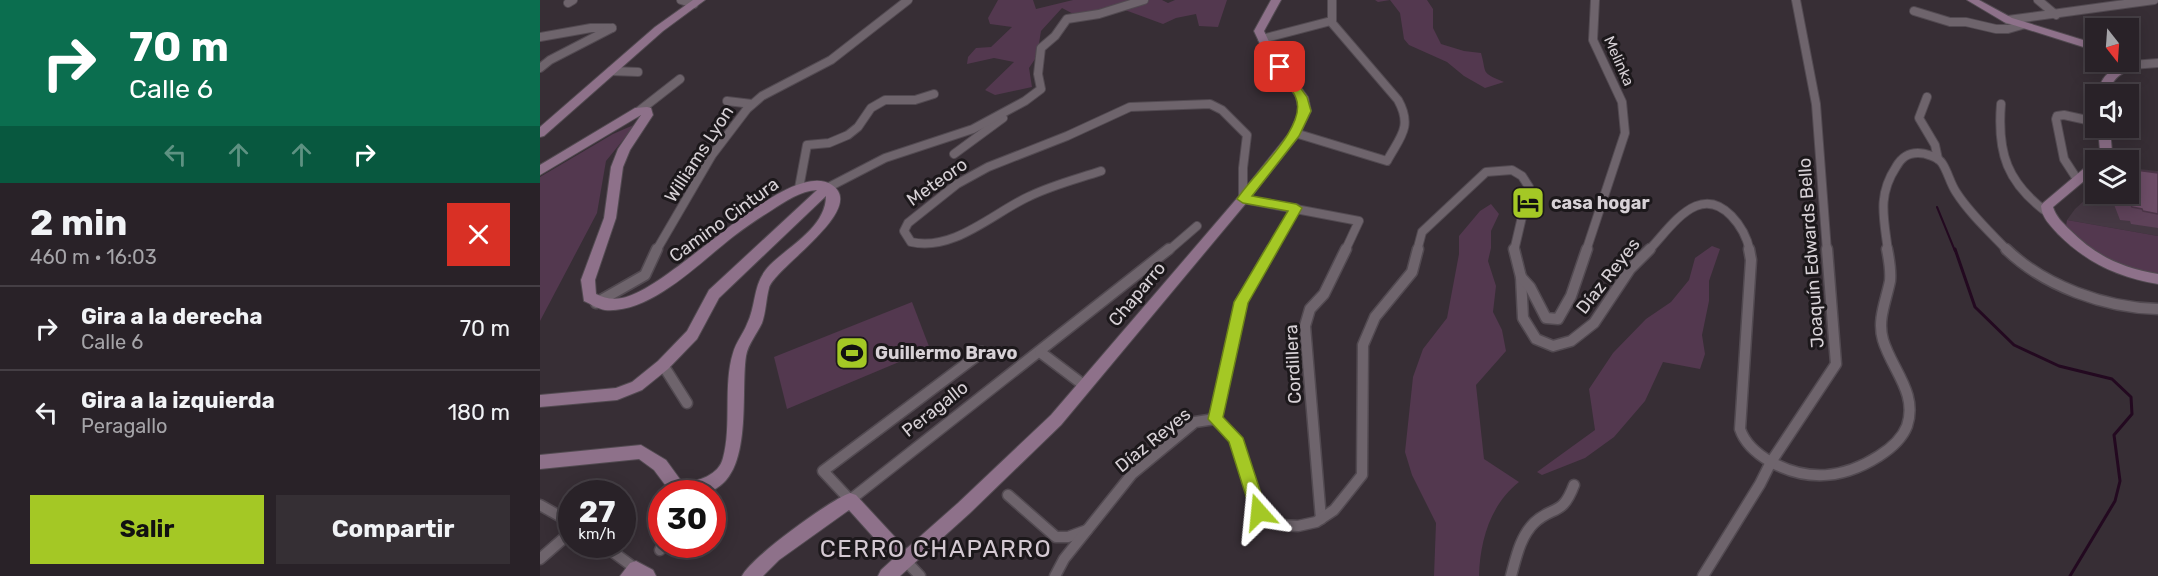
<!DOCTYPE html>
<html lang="es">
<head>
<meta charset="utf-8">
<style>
	body { margin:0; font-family:Rubik,sans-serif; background:#352f34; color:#f1f3f6; height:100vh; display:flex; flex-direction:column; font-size:22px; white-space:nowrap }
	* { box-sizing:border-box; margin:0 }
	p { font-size:20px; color:#a5a4a8 }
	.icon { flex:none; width:33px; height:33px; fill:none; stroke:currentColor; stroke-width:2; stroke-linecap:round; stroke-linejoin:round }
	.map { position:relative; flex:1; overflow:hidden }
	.side { display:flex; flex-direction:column; background:#292228; width:540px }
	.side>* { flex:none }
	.banner { background:#0b6e4f; color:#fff; overflow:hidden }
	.needle { width:39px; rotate:163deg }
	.fabs { position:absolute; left:1545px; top:18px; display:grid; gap:12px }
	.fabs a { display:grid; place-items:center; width:54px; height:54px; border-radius:0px; background:#292228; box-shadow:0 3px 15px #0003,0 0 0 2px #453f45; font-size:30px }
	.speed { position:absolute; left:18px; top:480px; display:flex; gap:12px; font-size:30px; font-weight:700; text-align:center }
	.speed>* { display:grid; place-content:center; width:78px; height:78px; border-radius:50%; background:#292228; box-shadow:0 3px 15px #0003,0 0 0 2px #453f45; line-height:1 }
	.speed small { font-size:15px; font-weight:400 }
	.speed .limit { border:9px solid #d22; background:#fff; color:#111 }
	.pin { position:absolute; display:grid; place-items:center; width:51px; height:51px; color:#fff; margin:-26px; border-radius:12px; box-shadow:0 3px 9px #0006 }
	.me { position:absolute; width:66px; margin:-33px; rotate:342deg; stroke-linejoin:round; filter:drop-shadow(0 0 4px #0008) }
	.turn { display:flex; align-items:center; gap:21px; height:126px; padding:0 30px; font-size:27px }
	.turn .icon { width:78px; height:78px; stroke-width:2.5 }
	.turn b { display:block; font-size:42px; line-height:51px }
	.lanes { display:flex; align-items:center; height:57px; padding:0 30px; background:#0003; justify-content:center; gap:30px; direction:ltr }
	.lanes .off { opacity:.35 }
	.round { display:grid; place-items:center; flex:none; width:63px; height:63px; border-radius:0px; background:#352f34 }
	.summary { display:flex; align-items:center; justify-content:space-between; height:102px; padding:0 30px }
	h1 { font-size:36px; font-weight:700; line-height:45px }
	.cta { display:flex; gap:12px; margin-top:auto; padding:12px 30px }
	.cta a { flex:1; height:69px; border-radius:0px; background:#a4c825; color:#111; font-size:24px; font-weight:700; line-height:69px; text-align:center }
	.cta a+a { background:#352f34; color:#f1f3f6 }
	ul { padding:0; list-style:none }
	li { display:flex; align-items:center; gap:18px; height:84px; padding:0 30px; border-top:2px solid #453f45 }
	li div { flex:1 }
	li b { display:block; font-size:22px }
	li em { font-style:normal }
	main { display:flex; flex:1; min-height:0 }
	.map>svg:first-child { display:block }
	.built { fill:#453843 }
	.green { fill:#53384f }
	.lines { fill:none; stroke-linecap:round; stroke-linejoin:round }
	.stream-far1 { stroke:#230920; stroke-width:2 }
	.stream { stroke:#230920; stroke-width:3 }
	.street-far1-casing { stroke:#524a51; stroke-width:10 }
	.street-casing { stroke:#524a51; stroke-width:13 }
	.secondary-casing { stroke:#524a51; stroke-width:2 }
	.street-far1 { stroke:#6e646c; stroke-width:8 }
	.street { stroke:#6e646c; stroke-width:10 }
	.secondary { fill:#8e718a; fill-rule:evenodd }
	.wall { fill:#5e4259 }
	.building { fill:#6d4d67; stroke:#4c3648; stroke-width:1.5 }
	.route { fill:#a4c825; stroke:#6b8218; stroke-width:1.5 }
	.labels { text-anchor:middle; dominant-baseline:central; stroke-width:6; stroke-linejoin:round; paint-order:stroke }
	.far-street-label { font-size:15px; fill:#d7d1d6; stroke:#1c181b }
	.street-label { font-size:18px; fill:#d7d1d6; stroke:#1c181b }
	.poi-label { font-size:18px; font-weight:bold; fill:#d7d1d6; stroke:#1c181b; text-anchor:start }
	.near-neighbourhood-label { font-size:24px; letter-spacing:1.5px; fill:#d4c9d2; stroke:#1c181b }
</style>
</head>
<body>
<main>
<section class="side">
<div class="banner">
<div class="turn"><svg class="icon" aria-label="right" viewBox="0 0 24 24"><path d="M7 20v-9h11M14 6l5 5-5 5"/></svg><div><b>70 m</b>Calle 6</div></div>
<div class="lanes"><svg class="icon off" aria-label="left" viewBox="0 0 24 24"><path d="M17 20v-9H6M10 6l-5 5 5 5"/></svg><svg class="icon off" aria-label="ahead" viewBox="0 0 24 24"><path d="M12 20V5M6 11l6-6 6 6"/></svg><svg class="icon off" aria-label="ahead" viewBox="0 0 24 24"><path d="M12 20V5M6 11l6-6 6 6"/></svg><svg class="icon" aria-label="right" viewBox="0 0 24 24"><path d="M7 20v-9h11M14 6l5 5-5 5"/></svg></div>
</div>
<div class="summary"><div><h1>2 min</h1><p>460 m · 16:03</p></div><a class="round" style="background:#d93025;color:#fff"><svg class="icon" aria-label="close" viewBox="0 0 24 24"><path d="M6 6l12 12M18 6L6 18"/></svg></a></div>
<ul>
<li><svg class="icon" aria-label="right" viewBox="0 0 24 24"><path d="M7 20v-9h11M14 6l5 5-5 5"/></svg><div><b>Gira a la derecha</b><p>Calle 6</p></div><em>70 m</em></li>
<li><svg class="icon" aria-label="left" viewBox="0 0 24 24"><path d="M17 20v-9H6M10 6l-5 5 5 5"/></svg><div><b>Gira a la izquierda</b><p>Peragallo</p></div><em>180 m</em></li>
</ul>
<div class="cta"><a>Salir</a><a>Compartir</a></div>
</section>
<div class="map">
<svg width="1618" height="576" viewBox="0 0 1618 576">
	<rect width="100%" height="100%" fill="#372e35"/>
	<path class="built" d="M 1589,168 L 1618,171 L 1618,236 L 1527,220 L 1535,209 L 1555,191 L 1556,194 L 1588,194 Z"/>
	<g class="green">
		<path d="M 458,0 L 493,0 L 496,9 L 533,0 L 622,0 L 628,3 L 635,0 L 687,0 L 678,27 L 659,26 L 656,14 L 636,18 L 623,24 L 585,10 L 543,19 L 522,8 L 501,31 L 497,56 L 489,68 L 492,87 L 455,95 L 445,90 L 474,62 L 454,58 L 427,64 L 428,57 L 436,48 L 451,47 L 472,27 L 450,24 L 448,18 Z"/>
		<path d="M 835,0 L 887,0 L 893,9 L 893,28 L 901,44 L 924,51 L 941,53 C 947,74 940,72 964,82 L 945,88 L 924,76 L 907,62 L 869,45 L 864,39 L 860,13 L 850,0 L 838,2 Z"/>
		<path d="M 96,124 L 66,161 L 57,213 L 0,321 L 0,177 L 73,134 Z"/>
		<path d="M 951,204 L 959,214 L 951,231 L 951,248 L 948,261 L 956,286 L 953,312 L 962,330 L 966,351 L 936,385 L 944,459 L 979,482 C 950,505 940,541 939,576 L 894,576 L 896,523 L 872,475 L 865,452 L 873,377 L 883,349 L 907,318 L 919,254 L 919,236 L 940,211 Z"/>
		<path d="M 1527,220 L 1618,236 L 1618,274 L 1578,268 L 1532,234 L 1526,226 Z"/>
		<path d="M 1172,246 L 1180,249 L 1169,281 L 1169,301 L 1162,335 L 1165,354 L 1160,369 L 1123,362 L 1105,401 L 1074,437 L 1045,458 L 1002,475 L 997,472 L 1055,430 L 1049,389 L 1073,353 L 1106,319 L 1131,302 L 1149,280 L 1155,258 Z"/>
		<path d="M 372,302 L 390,349 L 247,409 L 234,357 Z"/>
	</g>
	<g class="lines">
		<path class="stream-far1" d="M 1397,207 L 1415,251"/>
		<path class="stream" d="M 1415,249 L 1435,307 L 1474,345 L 1519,366 L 1572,379 L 1591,397 L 1592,414 L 1574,435 L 1580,481 L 1575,501 L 1530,576"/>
		<g class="street-far1-casing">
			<g id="street-far1">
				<path d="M 141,0 L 154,4"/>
				<path d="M 1256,0 L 1276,104 L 1287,251"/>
				<path d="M 1498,0 L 1516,15"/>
				<path d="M 28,3 L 33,0"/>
				<path d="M 1374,11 L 1410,22 L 1426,22 L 1456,29 L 1468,29 L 1482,25"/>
				<path d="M 1468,20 L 1614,0"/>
				<path d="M 0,37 L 51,28 L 72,28"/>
				<path d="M 722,39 L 791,21"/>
				<path d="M 1552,47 L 1556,34"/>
				<path d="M 1592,65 L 1618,63"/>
				<path d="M 0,68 L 10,60 L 72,28"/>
				<path d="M 71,71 L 98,72"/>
				<path d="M 1387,97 L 1379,118 L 1395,145 L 1398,159"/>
				<path d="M 187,101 L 212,104"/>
				<path d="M 1461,104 C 1457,153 1467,183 1508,213"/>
				<path d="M 99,111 L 140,79"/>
				<path d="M 755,133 L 847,161 C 860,137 873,127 858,100 L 792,23 L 792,0"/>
				<path d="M 414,154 L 463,118"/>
				<path d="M 561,171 C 537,179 513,185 490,196 C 454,212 414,252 371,242 L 364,231 L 368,223 L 417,184 L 448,167 L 527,136 L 590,107 L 670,104 L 682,110 L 707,135 L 703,168 L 703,199 L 819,221 L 805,251"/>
				<path d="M 1537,179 L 1524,159 L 1516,119 L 1517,116 L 1524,115 L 1556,122"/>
				<path d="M 259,188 L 267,145 L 289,143 L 308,135 L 318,127 L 331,108 L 345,100 L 375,100 L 394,94"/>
				<path d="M 287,188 L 345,158 L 433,129 L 485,101 L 501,89 L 498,74 L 501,48 L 515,36 L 527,19 L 559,14 L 604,0"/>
				<path d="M 116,251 L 172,155 L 207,109 L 222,96 L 291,60 L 368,0"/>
				<path d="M 628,251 L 657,226"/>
				<path d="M 731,251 L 756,208"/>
				<path d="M 877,251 L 882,232 L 946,172 L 972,170 L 982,176 L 989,187 L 974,251"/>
				<path d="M 1046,251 L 1085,133 L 1082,102 L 1053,40 L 1055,0"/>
				<path d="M 1108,251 C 1122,237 1137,214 1156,206 C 1183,195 1205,228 1210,251"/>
				<path d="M 1348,251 C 1344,218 1337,196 1356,167 C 1361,158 1367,153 1378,153 C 1385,153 1398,157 1402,163 C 1408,172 1410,183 1416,192 C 1430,214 1450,232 1468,251"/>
			</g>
		</g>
		<g class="street-casing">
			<g id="street">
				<path d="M 974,249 L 981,277 L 983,318 L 996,339 L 1013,346 L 1031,341 L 1054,323 L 1090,269 L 1110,249"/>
				<path d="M 1209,249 L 1211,260 L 1200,429 C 1205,444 1217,454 1231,462 C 1268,482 1303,479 1339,456 C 1350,449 1362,439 1367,426 C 1378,393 1352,370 1343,340 C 1337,320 1346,301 1350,281 C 1351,271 1349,259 1347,249"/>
				<path d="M 1466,249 C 1504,286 1565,308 1618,309"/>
				<path d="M 981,277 L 990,287 L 1006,318 L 1018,319 L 1031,296 L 1047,249"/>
				<path d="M 56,303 L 105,275 L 117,249"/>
				<path d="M 442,352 L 283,471 L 310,500 L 629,249"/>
				<path d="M 500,352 L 545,386"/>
				<path d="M 123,365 L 147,403"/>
				<path d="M 675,419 L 701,302 L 732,249"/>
				<path d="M 468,495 L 516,537 L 528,537 L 547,530"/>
				<path d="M 0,505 L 32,523"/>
				<path d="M 781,519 L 765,326 L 770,309 L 784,294 L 806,249"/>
				<path d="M 62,544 L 96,569"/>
				<path d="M 120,550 L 124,544"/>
				<path d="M 0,559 L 32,531"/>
				<path d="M 365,560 L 380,576"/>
				<path d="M 515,576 L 524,559 L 592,474 L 655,422 L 675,419 L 695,438 L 719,512 L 726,518 L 741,525 L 758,526 L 776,522 L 794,510 L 822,475 L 823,345 L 835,317 L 872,272 L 878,249"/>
				<path d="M 971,576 C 976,558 980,537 994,523 C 1013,505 1022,517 1034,485"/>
				<path d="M 1163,576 L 1220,484 L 1231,462 L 1296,364 L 1287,249"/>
			</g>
		</g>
		<g class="secondary-casing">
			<g id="secondary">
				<path d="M 153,0 L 165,0 L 123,31 L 4,136 L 0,137 L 0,127 L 115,27 Z"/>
				<path d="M 731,0 L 741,0 L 724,31 L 732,48 L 768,97 L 771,111 L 759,136 L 707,202 L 521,425 L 430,513 L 360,576 L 338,576 L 341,570 L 353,559 L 309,510 L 239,560 L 223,576 L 202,576 C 210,558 290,500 310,493 L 316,495 L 366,549 L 418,503 L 511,415 L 699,196 L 750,132 L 759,111 L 756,97 L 722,48 L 714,31 Z"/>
				<path d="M 1427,0 L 1439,0 L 1472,18 L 1556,44 L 1556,51 L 1464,22 Z"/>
				<path d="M 1592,62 L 1597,65 L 1596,67 C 1581,73 1572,78 1569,94 L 1559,94 C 1559,75 1575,66 1592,62 Z"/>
				<path d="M 107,107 L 111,108 L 113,115 L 90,150 L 83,167 L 76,218 L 55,280 L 56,294 C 64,298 72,300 82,298 C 132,289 247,156 292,185 C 328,209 234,268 229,288 C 226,299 226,312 222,323 C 217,334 208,344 206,356 C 200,395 215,483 164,493 C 154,495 142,494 132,494 L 114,470 L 99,459 L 0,469 L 0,455 L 101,445 L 126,460 L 142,482 C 158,482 179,475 183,458 C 192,426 183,385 193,353 C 196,342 203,334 207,324 C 217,304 212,283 230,265 C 249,246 286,227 286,196 L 179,298 L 157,339 L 128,369 L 102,390 L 77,400 L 0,407 L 0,395 L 76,388 L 92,382 L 118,361 L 147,331 L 169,290 L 277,190 C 260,191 246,201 232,210 C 219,218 206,227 194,236 C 160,262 111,314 65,310 C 58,309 51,304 44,301 L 41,280 L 64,218 L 71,167 L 78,149 L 101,115 L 0,175 L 0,165 L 95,108 Z"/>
				<path d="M 1558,128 L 1570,128 L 1572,152 L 1566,160 L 1556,160 L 1556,171 L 1513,207 C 1516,217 1523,223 1530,230 C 1556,256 1582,268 1618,274 L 1618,284 C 1578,277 1547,263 1518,234 C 1510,225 1502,218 1501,206 L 1503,203 L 1554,160 L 1560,151 Z"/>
				<path d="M 96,561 L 113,570 L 116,576 L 80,576 L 90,563 Z"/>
			</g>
		</g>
		<use href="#street-far1" class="street-far1"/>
		<use href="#street" class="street"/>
		<use href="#secondary" class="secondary"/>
	</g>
	<path class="wall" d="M 1588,169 L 1618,173 L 1618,228 L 1591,224 L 1590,221 L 1580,220 L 1570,194 L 1588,194 Z"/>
	<path class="building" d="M 1588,169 L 1618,173 L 1618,214 L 1603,211 L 1602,209 L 1592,207 L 1587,194 L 1588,194 L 1588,176 L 1591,177 Z"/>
	<path class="route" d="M 740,64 L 744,65 L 767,97 L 771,111 L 759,136 L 712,196 L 756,204 L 762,208 L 708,303 L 683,417 L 703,438 L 727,512 L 725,518 L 719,520 L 713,518 L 711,512 L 689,442 L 668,419 L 694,302 L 748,211 L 703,203 L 697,199 C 712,175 768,127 756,98 C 752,87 741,77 735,67 Z"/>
	<defs>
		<g id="hotel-square" transform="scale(1.725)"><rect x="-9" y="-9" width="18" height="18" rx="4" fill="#a4c825" stroke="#1c181b"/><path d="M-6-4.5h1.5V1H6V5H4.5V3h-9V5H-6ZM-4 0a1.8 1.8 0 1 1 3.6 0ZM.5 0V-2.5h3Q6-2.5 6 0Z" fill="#111"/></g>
		<g id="stadium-square" transform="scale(1.725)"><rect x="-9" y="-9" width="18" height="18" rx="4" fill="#a4c825" stroke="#1c181b"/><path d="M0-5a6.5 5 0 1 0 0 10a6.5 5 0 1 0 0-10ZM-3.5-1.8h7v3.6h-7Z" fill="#111"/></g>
	</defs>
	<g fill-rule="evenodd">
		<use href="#hotel-square" x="988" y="203"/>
		<use href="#stadium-square" x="312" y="353"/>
	</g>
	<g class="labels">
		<g class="far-street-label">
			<text transform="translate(1079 61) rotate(66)">Melinka</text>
		</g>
		<g class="street-label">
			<text transform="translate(159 154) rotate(-57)">Williams Lyon</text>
			<text transform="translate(397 182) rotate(-35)">Meteoro</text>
			<text transform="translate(184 220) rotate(-36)">Camino Cintura</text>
			<text transform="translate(1271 253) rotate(-94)">Joaquín Edwards Bello</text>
			<text transform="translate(1068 276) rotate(-52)">Díaz Reyes</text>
			<text transform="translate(597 294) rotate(-50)">Chaparro</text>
			<text transform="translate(753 364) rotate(-93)">Cordillera</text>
			<text transform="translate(395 409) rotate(-38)">Peragallo</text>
			<text transform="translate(613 440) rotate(-39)">Díaz Reyes</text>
		</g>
		<g class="poi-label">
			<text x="1011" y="203">casa hogar</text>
			<text x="335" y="353">Guillermo Bravo</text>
		</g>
		<g class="near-neighbourhood-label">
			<text x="396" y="549">CERRO CHAPARRO</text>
		</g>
	</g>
</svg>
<div class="fabs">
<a><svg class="needle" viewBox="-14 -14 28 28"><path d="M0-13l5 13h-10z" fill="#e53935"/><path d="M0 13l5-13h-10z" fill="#a5a4a8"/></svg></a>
<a><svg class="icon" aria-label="sound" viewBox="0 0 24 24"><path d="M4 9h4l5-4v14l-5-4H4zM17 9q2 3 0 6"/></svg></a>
<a><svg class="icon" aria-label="layers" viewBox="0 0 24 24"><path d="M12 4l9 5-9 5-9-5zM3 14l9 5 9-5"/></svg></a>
</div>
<div class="speed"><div>27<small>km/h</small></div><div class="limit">30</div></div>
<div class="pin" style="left:740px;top:67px;background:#d93025"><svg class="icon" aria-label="arrive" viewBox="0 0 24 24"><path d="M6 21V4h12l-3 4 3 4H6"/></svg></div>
<svg class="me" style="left:719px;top:512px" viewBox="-20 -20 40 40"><path d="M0-17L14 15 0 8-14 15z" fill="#a4c825" stroke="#fff" stroke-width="4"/></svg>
</div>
</main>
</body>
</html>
